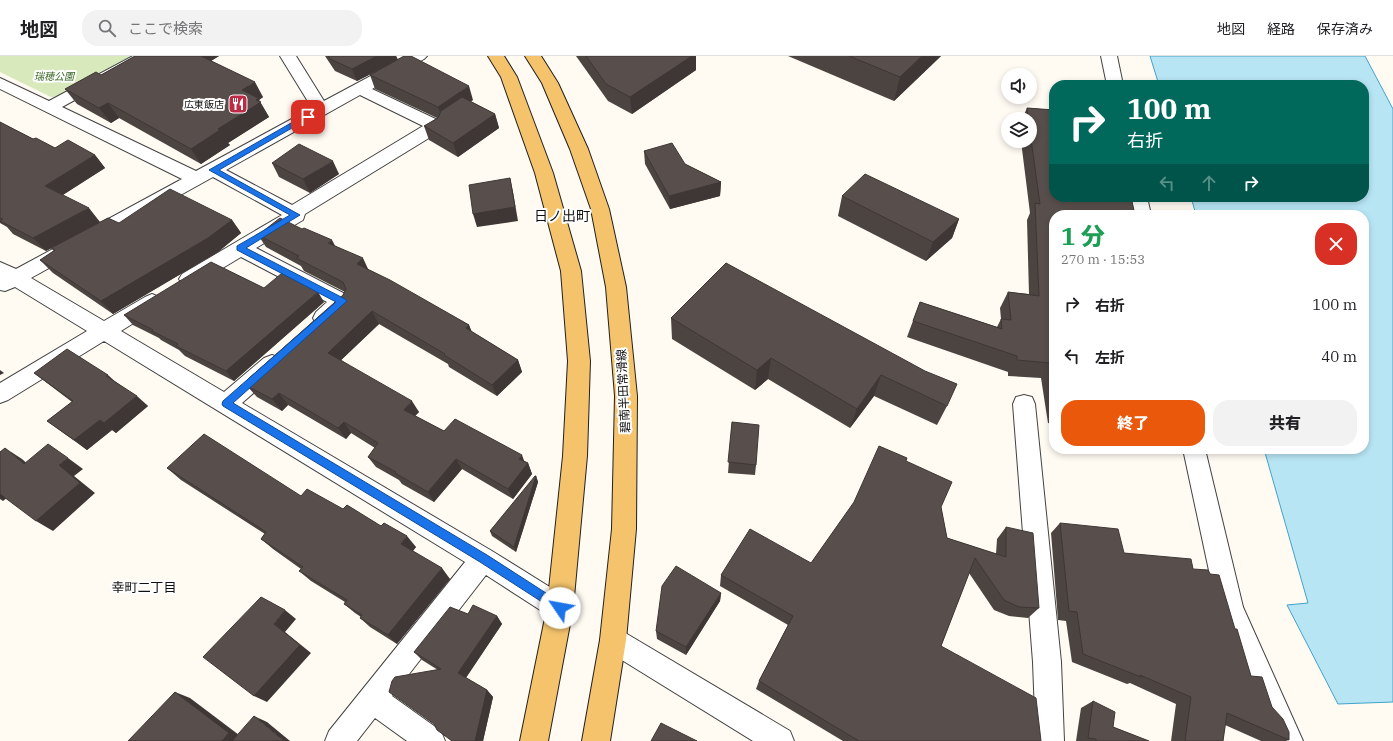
<!DOCTYPE html>
<html lang="ja">
<head>
<meta charset="utf-8">
<style>
	body { margin:0; font-family:"IBM Plex Serif","Noto Sans JP",serif; background:#f2f2f2; color:#202124; height:100vh; display:flex; flex-direction:column; font-size:15px; white-space:nowrap }
	* { box-sizing:border-box; margin:0 }
	p { font-size:13px; color:#757577 }
	.icon { flex:none; width:22px; height:22px; fill:none; stroke:currentColor; stroke-width:2; stroke-linecap:round; stroke-linejoin:round }
	.map { position:relative; flex:1; overflow:hidden }
	.panel { position:absolute; left:1049px; top:154px; width:320px; height:244px; display:flex; flex-direction:column; background:#fff; border-radius:16px; box-shadow:0 2px 6px #0003 }
	.panel>* { flex:none }
	.guide { position:absolute; left:1049px; top:24px; width:320px; height:122px; border-radius:16px; box-shadow:0 2px 6px #0003; background:#00695c; color:#fff; overflow:hidden }
	.controls { position:absolute; left:1001px; top:12px; display:grid; gap:8px }
	.controls a { display:grid; place-items:center; width:36px; height:36px; border-radius:50%; background:#fff; box-shadow:0 2px 6px #0003; font-size:20px }
	.pin { position:absolute; display:grid; place-items:center; width:34px; height:34px; color:#fff; margin:-17px; border-radius:8px; box-shadow:0 2px 6px #0006 }
	.me { position:absolute; width:44px; margin:-22px; rotate:303deg; stroke-linejoin:round; filter:drop-shadow(0 0 3px #0008) }
	.turn { display:flex; align-items:center; gap:14px; height:84px; padding:0 12px; font-size:18px }
	.turn .icon { width:52px; height:52px; stroke-width:2.5 }
	.turn b { display:block; font-size:28px; line-height:34px }
	.lanes { display:flex; align-items:center; height:38px; padding:0 12px; background:#0003; justify-content:center; gap:20px; direction:ltr }
	.lanes .off { opacity:.35 }
	.round { display:grid; place-items:center; flex:none; width:42px; height:42px; border-radius:16px; background:#f2f2f2 }
	.overview { display:flex; align-items:center; justify-content:space-between; height:68px; padding:0 12px }
	h1 { font-size:24px; font-weight:800; line-height:30px; color:#1e9e55 }
	.action { display:flex; gap:8px; margin-top:auto; padding:8px 12px }
	.action a { flex:1; height:46px; border-radius:16px; background:#ea580c; color:#fff; font-size:16px; font-weight:800; line-height:46px; text-align:center }
	.action a+a { background:#f2f2f2; color:#202124 }
	ul { padding:0; list-style:none }
	li { display:flex; align-items:center; gap:12px; height:52px; padding:0 12px }
	li div { flex:1 }
	li b { display:block; font-size:15px }
	li em { font-style:normal }
	header { display:flex; align-items:center; gap:24px; box-sizing:border-box; height:56px; padding:0 20px; background:#fff; border-bottom:1px solid #e0e0e0 }
	header strong { font-size:19px }
	nav { display:flex; gap:22px; margin-inline-start:auto; font-size:14px }
	.search { width:280px; height:36px; background:#f2f2f2; display:flex; align-items:center; gap:10px; box-sizing:border-box; padding:0 14px; border-radius:16px; color:#757577; font-size:15px }
	.map>svg:first-child { display:block }
	.green { fill:#d8e9bc }
	.water { fill:#b8e5f4; stroke:#41a3c9 }
	.lines { fill:none; stroke-linecap:round; stroke-linejoin:round }
	.minor-casing { stroke:#424242; stroke-width:2 }
	.major-casing { stroke:#202020; stroke-width:2 }
	.minor { fill:#fff; fill-rule:evenodd }
	.major { fill:#f4c36c; fill-rule:evenodd }
	.wall { fill:#4c4441 }
	.shaded-wall { fill:#3e3735 }
	.building { fill:#584f4c; stroke:#3e3735 }
	.route { fill:#1a73e8; stroke:#114b97 }
	.labels { text-anchor:middle; dominant-baseline:central; stroke-width:4; stroke-linejoin:round; paint-order:stroke }
	.far-park-label { font-size:10px; font-style:italic; fill:#376621; stroke:#fff }
	.far-poi-label { font-size:10px; fill:#0f0f0f; stroke:#fff; text-anchor:end }
	.street-label { font-size:12px; fill:#0f0f0f; stroke:#fff }
	.neighbourhood-label { font-size:13px; fill:#0f0f0f; stroke:#fff }
	.quarter-label { font-size:14px; fill:#0f0f0f; stroke:#fff }
</style>
</head>
<body>
<header>
<strong>地図</strong>
<div class="search"><svg class="icon" aria-label="search" viewBox="0 0 24 24"><circle cx="10" cy="10" r="6"/><path d="M15 15l6 6"/></svg>ここで検索</div>
<nav><a>地図</a><a>経路</a><a>保存済み</a></nav>
</header>
<div class="map">
<svg width="1393" height="685" viewBox="0 0 1393 685">
	<rect width="100%" height="100%" fill="#fffaf2"/>
	<path class="green" d="M 0,0 L 135,0 L 62,40 L 51,41 L 0,16 Z"/>
	<path class="water" d="M 1150,0 L 1365,0 L 1393,53 L 1393,646 L 1338,648 L 1287,549 L 1308,547 L 1264,393 L 1364,393 L 1364,159 L 1196,159 L 1191,141 L 1364,141 L 1364,29 L 1159,29 Z"/>
	<g class="lines">
		<g class="minor-casing">
			<g id="minor">
				<path d="M 133,0 L 152,0 L 149,3 L 62,51 L 196,115 L 312,52 L 280,0 L 296,0 L 324,45 L 408,0 L 427,0 L 424,3 L 372,33 L 442,66 L 444,70 L 442,74 L 305,158 L 303,164 L 256,192 L 349,240 L 352,245 C 348,252 331,270 322,270 C 320,269 318,268 316,268 L 313,262 L 316,256 L 327,246 L 241,201 L 196,228 L 189,230 L 182,228 L 179,223 L 182,218 L 282,159 L 213,121 L 31,222 L 104,265 L 145,241 L 152,238 L 159,241 L 162,246 L 159,251 L 121,275 L 224,336 L 264,302 L 272,299 L 280,302 L 283,308 L 280,314 L 242,347 L 492,495 L 569,543 L 573,552 L 569,561 L 560,565 L 551,561 L 486,519 L 392,640 L 441,675 L 445,685 L 407,685 L 375,662 L 357,685 L 325,685 L 329,675 L 465,506 L 104,285 L 8,344 L 0,347 L 0,327 L 87,275 L 15,231 L 5,235 L 0,234 L 0,206 L 16,213 L 182,123 L 0,33 L 0,22 L 49,45 ZM 360,39 L 423,70 L 292,149 L 226,114 Z"/>
				<path d="M 1101,0 L 1117,0 L 1123,29 L 1107,29 Z"/>
				<path d="M 1129,141 L 1147,141 L 1151,159 L 1133,159 Z"/>
				<path d="M 1024,339 L 1032,341 L 1035,348 L 1061,606 L 1064,685 L 1036,685 L 1033,606 L 1013,348 L 1016,341 Z"/>
				<path d="M 1183,393 L 1205,393 L 1243,551 L 1303,685 L 1274,685 L 1217,552 Z"/>
				<path d="M 613,571 L 622,575 L 790,675 L 794,685 L 753,685 L 604,593 L 600,584 L 604,575 Z"/>
			</g>
		</g>
		<g class="major-casing">
			<g id="major">
				<path d="M 488,0 L 504,0 L 517,21 L 553,117 L 581,215 L 590,305 L 587,400 L 573,552 L 548,685 L 520,685 L 547,552 L 563,400 L 568,305 L 561,215 L 535,117 L 501,21 Z"/>
				<path d="M 525,0 L 541,0 L 558,27 L 588,93 L 609,153 L 626,231 L 637,340 L 636,473 L 626,584 L 610,685 L 582,685 L 600,584 L 612,473 L 615,340 L 606,231 L 591,153 L 570,93 L 542,27 Z"/>
			</g>
		</g>
		<use href="#minor" class="minor"/>
		<use href="#major" class="major"/>
	</g>
	<g class="wall">
		<path d="M 135,0 L 219,0 L 211,5 L 263,41 L 259,44 L 269,61 L 228,87 L 230,89 L 201,108 L 119,62 L 111,67 L 77,48 L 65,33 L 101,19 Z"/>
		<path d="M 325,0 L 396,0 L 398,4 L 473,44 L 470,45 L 495,58 L 499,72 L 458,101 L 429,84 L 424,70 L 437,62 L 375,33 L 370,19 L 385,11 L 357,25 L 335,15 Z"/>
		<path d="M 576,0 L 696,0 L 696,14 L 632,58 L 608,45 Z"/>
		<path d="M 788,0 L 941,0 L 894,45 Z"/>
		<path d="M 1027,52 L 1054,54 L 1054,141 L 1131,141 L 1135,159 L 1054,159 L 1054,368 L 1048,367 L 1041,322 L 1008,320 L 1008,316 L 907,281 L 920,246 L 997,271 L 1001,263 L 1000,252 L 1008,236 L 1029,238 L 1027,164 L 1030,157 L 1021,85 L 1030,85 L 1030,63 L 1022,63 Z"/>
		<path d="M 0,66 L 33,83 L 55,92 L 95,99 L 105,112 L 63,139 L 100,166 L 119,167 L 232,164 L 241,177 L 218,196 L 113,258 L 53,217 L 40,204 L 54,195 L 51,192 L 83,175 L 46,195 L 13,178 L 7,171 L 0,167 Z"/>
		<path d="M 644,95 L 685,108 L 721,126 L 720,140 L 670,153 L 645,108 Z"/>
		<path d="M 272,107 L 339,118 L 310,137 L 279,121 Z"/>
		<path d="M 842,140 L 959,163 L 952,182 L 926,205 L 838,160 Z"/>
		<path d="M 258,179 L 335,190 L 369,214 L 469,269 L 471,275 L 518,304 L 522,316 L 497,340 L 449,311 L 448,308 L 379,268 L 341,304 L 419,356 L 415,360 L 444,375 L 524,405 L 528,407 L 532,418 L 513,443 L 462,413 L 434,446 L 402,428 L 399,424 L 376,411 L 368,401 L 375,392 L 351,377 L 346,383 L 288,349 L 282,355 L 257,341 L 247,330 L 250,327 L 247,324 L 343,239 L 345,236 L 304,215 L 301,210 L 266,191 Z"/>
		<path d="M 726,207 L 947,350 L 937,369 L 874,340 L 850,372 L 768,323 L 755,334 L 672,283 L 671,262 Z"/>
		<path d="M 264,232 L 324,246 L 234,325 L 185,300 L 179,294 L 161,284 L 159,282 L 133,269 L 124,259 Z"/>
		<path d="M 34,317 L 116,326 L 148,350 L 116,377 L 112,374 L 87,394 L 47,365 L 72,346 L 47,327 Z"/>
		<path d="M 732,366 L 756,409 L 755,419 L 728,417 Z"/>
		<path d="M 906,405 L 941,451 L 947,482 L 996,498 L 997,483 L 1006,471 L 1039,552 L 1028,562 L 1009,560 L 994,554 L 969,517 L 941,590 L 1041,685 L 843,685 L 756,633 L 759,625 L 788,569 L 720,530 L 721,519 L 811,507 Z"/>
		<path d="M 167,412 L 301,440 L 343,453 L 416,491 L 413,495 L 450,523 L 397,588 L 370,571 L 360,562 L 361,561 L 355,557 L 344,548 L 345,546 L 311,525 L 299,515 L 301,513 L 273,493 L 261,483 L 265,478 L 181,424 Z"/>
		<path d="M 536,420 L 538,426 L 516,496 L 492,480 L 490,475 Z"/>
		<path d="M 1060,467 L 1124,497 L 1193,513 L 1235,573 L 1251,620 L 1272,651 L 1289,684 L 1286,685 L 1261,685 L 1225,669 L 1223,685 L 1171,685 L 1176,648 L 1130,627 L 1127,628 L 1072,606 L 1066,565 L 1058,564 L 1051,477 Z"/>
		<path d="M 721,537 L 720,545 L 686,599 L 657,583 L 656,575 Z"/>
		<path d="M 468,558 L 497,560 L 502,568 L 466,622 L 487,634 L 493,641 L 483,685 L 452,685 L 434,668 L 438,614 L 422,604 L 414,596 Z"/>
		<path d="M 1093,645 L 1113,671 L 1149,685 L 1076,685 L 1081,652 Z"/>
	</g>
	<g class="shaded-wall">
		<path d="M 194,0 L 219,0 L 201,11 Z"/>
		<path d="M 377,0 L 396,0 L 398,4 L 357,25 L 352,13 Z"/>
		<path d="M 692,0 L 696,0 L 696,14 L 632,58 L 630,41 Z"/>
		<path d="M 922,0 L 941,0 L 894,45 L 900,21 Z"/>
		<path d="M 255,26 L 263,41 L 259,44 L 269,61 L 228,87 L 230,89 L 201,108 L 191,93 L 218,73 L 242,34 Z"/>
		<path d="M 469,30 L 473,44 L 443,65 L 438,51 Z"/>
		<path d="M 108,47 L 119,62 L 111,67 L 99,52 Z"/>
		<path d="M 495,58 L 499,72 L 458,101 L 453,87 Z"/>
		<path d="M 95,99 L 105,112 L 56,143 L 45,130 Z"/>
		<path d="M 333,105 L 339,118 L 310,137 L 303,123 Z"/>
		<path d="M 510,122 L 513,136 L 518,165 L 477,171 L 473,158 Z"/>
		<path d="M 721,126 L 720,140 L 670,153 L 669,140 Z"/>
		<path d="M 89,152 L 100,166 L 46,195 L 33,182 Z"/>
		<path d="M 959,163 L 952,182 L 926,205 L 933,186 Z"/>
		<path d="M 232,164 L 241,177 L 218,196 L 113,258 L 101,245 Z"/>
		<path d="M 332,184 L 339,197 L 328,187 Z"/>
		<path d="M 363,202 L 369,215 L 357,208 Z"/>
		<path d="M 318,236 L 324,246 L 234,325 L 226,315 Z"/>
		<path d="M 372,255 L 379,268 L 336,309 L 328,297 Z"/>
		<path d="M 469,269 L 474,281 L 466,272 Z"/>
		<path d="M 771,302 L 768,323 L 755,334 L 757,314 Z"/>
		<path d="M 518,304 L 522,316 L 497,340 L 492,329 Z"/>
		<path d="M 0,314 L 4,317 L 0,319 Z"/>
		<path d="M 108,319 L 119,329 L 106,320 Z"/>
		<path d="M 881,319 L 874,340 L 850,372 L 857,353 Z"/>
		<path d="M 279,337 L 288,349 L 282,355 L 272,343 Z"/>
		<path d="M 137,340 L 148,350 L 116,377 L 104,367 Z"/>
		<path d="M 412,345 L 419,356 L 410,365 L 404,354 Z"/>
		<path d="M 100,364 L 112,374 L 87,394 L 74,384 Z"/>
		<path d="M 344,366 L 351,377 L 346,383 L 338,372 Z"/>
		<path d="M 5,392 L 22,403 L 40,419 L 24,408 Z"/>
		<path d="M 522,399 L 526,410 L 528,407 L 532,418 L 513,443 L 508,433 L 519,403 Z"/>
		<path d="M 68,402 L 83,413 L 74,420 L 95,437 L 53,475 L 36,465 L 59,409 Z"/>
		<path d="M 456,403 L 462,413 L 434,446 L 428,436 Z"/>
		<path d="M 536,420 L 538,426 L 516,496 L 514,491 Z"/>
		<path d="M 0,436 L 8,441 L 3,445 L 0,443 Z"/>
		<path d="M 407,480 L 416,491 L 409,499 L 401,488 Z"/>
		<path d="M 442,512 L 450,523 L 397,588 L 388,579 Z"/>
		<path d="M 721,537 L 720,545 L 686,599 L 686,591 Z"/>
		<path d="M 285,554 L 296,563 L 285,576 L 311,597 L 267,646 L 254,640 L 274,568 Z"/>
		<path d="M 497,560 L 502,568 L 464,624 L 458,617 Z"/>
		<path d="M 487,634 L 493,641 L 483,685 L 475,685 Z"/>
		<path d="M 175,636 L 190,642 L 243,682 L 240,685 L 222,685 Z"/>
		<path d="M 254,660 L 267,666 L 290,685 L 284,685 Z"/>
	</g>
	<g class="building">
		<path d="M 135,0 L 201,0 L 255,26 L 242,34 L 258,42 L 256,44 L 261,46 L 218,73 L 220,74 L 191,93 L 108,47 L 99,52 L 65,33 L 96,16 L 101,19 Z"/>
		<path d="M 328,0 L 377,0 L 352,13 L 330,3 Z"/>
		<path d="M 404,0 L 411,0 L 469,30 L 438,51 L 370,19 Z"/>
		<path d="M 586,0 L 692,0 L 630,41 L 606,28 Z"/>
		<path d="M 849,0 L 922,0 L 900,21 Z"/>
		<path d="M 462,41 L 495,58 L 453,87 L 424,70 L 438,62 L 441,55 Z"/>
		<path d="M 1027,52 L 1054,54 L 1054,141 L 1131,141 L 1135,159 L 1054,159 L 1054,324 L 1051,307 L 1017,304 L 1017,300 L 913,265 L 920,246 L 1002,273 L 1001,263 L 1011,264 L 1008,236 L 1039,240 L 1035,147 L 1040,148 L 1030,76 L 1030,63 L 1028,63 Z"/>
		<path d="M 0,66 L 33,83 L 36,82 L 55,92 L 68,84 L 95,99 L 45,130 L 89,152 L 33,182 L 0,165 L 3,163 L 0,162 Z"/>
		<path d="M 672,87 L 685,108 L 721,126 L 669,140 L 644,95 Z"/>
		<path d="M 299,88 L 333,105 L 303,123 L 272,107 Z"/>
		<path d="M 865,118 L 959,163 L 933,186 L 842,140 Z"/>
		<path d="M 510,122 L 515,151 L 473,158 L 469,129 Z"/>
		<path d="M 170,133 L 232,164 L 208,182 L 101,245 L 40,204 L 55,194 L 51,192 L 108,162 L 119,167 Z"/>
		<path d="M 280,162 L 302,173 L 304,172 L 332,184 L 328,187 L 363,202 L 357,208 L 390,224 L 469,269 L 466,272 L 518,304 L 492,329 L 444,299 L 445,298 L 372,255 L 328,297 L 412,345 L 404,354 L 444,375 L 455,363 L 522,399 L 519,403 L 528,407 L 508,433 L 456,403 L 428,436 L 395,417 L 396,416 L 368,401 L 378,387 L 344,366 L 338,372 L 279,337 L 272,343 L 247,330 L 252,326 L 247,324 L 343,239 L 346,233 L 343,226 L 296,202 L 299,200 L 258,179 Z"/>
		<path d="M 211,206 L 264,232 L 282,217 L 318,236 L 226,315 L 176,290 L 178,288 L 152,275 L 153,274 L 124,259 Z"/>
		<path d="M 726,207 L 925,315 L 957,328 L 947,350 L 881,319 L 857,353 L 771,302 L 757,314 L 671,262 Z"/>
		<path d="M 67,293 L 108,319 L 106,320 L 137,340 L 104,367 L 100,364 L 74,384 L 47,365 L 73,345 L 34,317 Z"/>
		<path d="M 732,366 L 759,369 L 756,409 L 728,406 Z"/>
		<path d="M 204,378 L 301,440 L 307,433 L 343,453 L 347,449 L 381,470 L 384,467 L 407,480 L 401,488 L 442,512 L 388,579 L 360,562 L 362,559 L 344,548 L 347,544 L 299,515 L 303,511 L 261,483 L 266,476 L 167,412 Z"/>
		<path d="M 48,388 L 68,402 L 59,409 L 80,427 L 36,465 L 0,438 L 0,396 L 5,392 L 24,408 Z"/>
		<path d="M 879,390 L 907,402 L 906,405 L 952,426 L 941,451 L 947,482 L 1006,501 L 1006,471 L 1033,477 L 1039,552 L 1019,551 L 1004,544 L 975,502 L 941,590 L 1036,642 L 1041,685 L 859,685 L 759,625 L 793,560 L 721,519 L 750,473 L 811,507 L 854,446 Z"/>
		<path d="M 535,420 L 536,420 L 514,491 L 490,475 Z"/>
		<path d="M 1060,467 L 1118,473 L 1124,497 L 1191,503 L 1193,513 L 1208,514 L 1210,518 L 1219,519 L 1235,573 L 1237,573 L 1251,620 L 1262,621 L 1272,651 L 1283,663 L 1289,676 L 1289,684 L 1227,657 L 1223,685 L 1185,685 L 1191,641 L 1140,619 L 1141,621 L 1083,598 L 1077,556 L 1069,555 Z"/>
		<path d="M 676,510 L 721,537 L 686,591 L 656,575 L 662,530 Z"/>
		<path d="M 261,541 L 285,554 L 274,568 L 300,589 L 254,640 L 203,601 Z"/>
		<path d="M 473,549 L 497,560 L 458,617 L 487,634 L 475,685 L 452,685 L 437,674 L 434,668 L 389,636 L 392,625 L 395,621 L 441,613 L 414,596 L 450,551 L 468,558 Z"/>
		<path d="M 175,636 L 229,677 L 222,685 L 128,685 Z"/>
		<path d="M 1093,645 L 1115,656 L 1113,671 L 1149,685 L 1096,685 L 1096,683 L 1088,682 Z"/>
		<path d="M 254,660 L 284,685 L 232,685 Z"/>
		<path d="M 661,667 L 697,685 L 651,685 Z"/>
	</g>
	<path class="route" d="M 305,59 L 310,59 L 311,61 L 219,114 L 300,159 L 246,192 L 345,243 L 347,245 L 233,347 L 487,499 L 563,548 L 565,552 L 563,555 L 560,557 L 556,555 L 480,506 L 223,350 L 222,348 L 223,345 L 336,246 L 237,194 L 237,190 L 290,159 L 209,114 Z"/>
	<defs>
		<g id="restaurant-square" transform="scale(1)"><rect x="-9" y="-9" width="18" height="18" rx="4" fill="#bc2b43" stroke="#fff"/><path d="M-5-6h1v4h1v-4h1v4h1v-4h1v5L-1.5 .5V6h-2V.5L-5-1ZM5-6V6H3V1.5H1.5Q1.5-4 5-6Z" fill="#fff"/></g>
	</defs>
	<g fill-rule="evenodd">
		<use href="#restaurant-square" x="238" y="48"/>
	</g>
	<g class="labels">
		<g class="far-park-label">
			<text x="54" y="20">瑞穂公園</text>
		</g>
		<g class="far-poi-label">
			<text x="224" y="48">広東飯店</text>
		</g>
		<g class="street-label">
			<text transform="translate(623 335) rotate(-93)">碧南半田常滑線</text>
		</g>
		<g class="neighbourhood-label">
			<text x="144" y="531">幸町二丁目</text>
		</g>
		<g class="quarter-label">
			<text x="562" y="160">日ノ出町</text>
		</g>
	</g>
</svg>
<div class="controls">
<a><svg class="icon" aria-label="sound" viewBox="0 0 24 24"><path d="M4 9h4l5-4v14l-5-4H4zM17 9q2 3 0 6"/></svg></a>
<a><svg class="icon" aria-label="layers" viewBox="0 0 24 24"><path d="M12 4l9 5-9 5-9-5zM3 14l9 5 9-5"/></svg></a>
</div>
<div class="pin" style="left:308px;top:61px;background:#d93025"><svg class="icon" aria-label="arrive" viewBox="0 0 24 24"><path d="M6 21V4h12l-3 4 3 4H6"/></svg></div>
<svg class="me" style="left:560px;top:552px" viewBox="-20 -20 40 40"><circle r="19" fill="#fff"/><path d="M0-13L10 11 0 6-10 11z" fill="#1a73e8"/></svg>
<div class="guide">
<div class="turn"><svg class="icon" aria-label="right" viewBox="0 0 24 24"><path d="M7 20v-9h11M14 6l5 5-5 5"/></svg><div><b>100 m</b>右折</div></div>
<div class="lanes"><svg class="icon off" aria-label="left" viewBox="0 0 24 24"><path d="M17 20v-9H6M10 6l-5 5 5 5"/></svg><svg class="icon off" aria-label="ahead" viewBox="0 0 24 24"><path d="M12 20V5M6 11l6-6 6 6"/></svg><svg class="icon" aria-label="right" viewBox="0 0 24 24"><path d="M7 20v-9h11M14 6l5 5-5 5"/></svg></div>
</div>
<section class="panel">
<div class="overview"><div><h1>1 分</h1><p>270 m · 15:53</p></div><a class="round" style="background:#d93025;color:#fff"><svg class="icon" aria-label="close" viewBox="0 0 24 24"><path d="M6 6l12 12M18 6L6 18"/></svg></a></div>
<ul>
<li><svg class="icon" aria-label="right" viewBox="0 0 24 24"><path d="M7 20v-9h11M14 6l5 5-5 5"/></svg><div><b>右折</b></div><em>100 m</em></li>
<li><svg class="icon" aria-label="left" viewBox="0 0 24 24"><path d="M17 20v-9H6M10 6l-5 5 5 5"/></svg><div><b>左折</b></div><em>40 m</em></li>
</ul>
<div class="action"><a>終了</a><a>共有</a></div>
</section>
</div>
</body>
</html>
